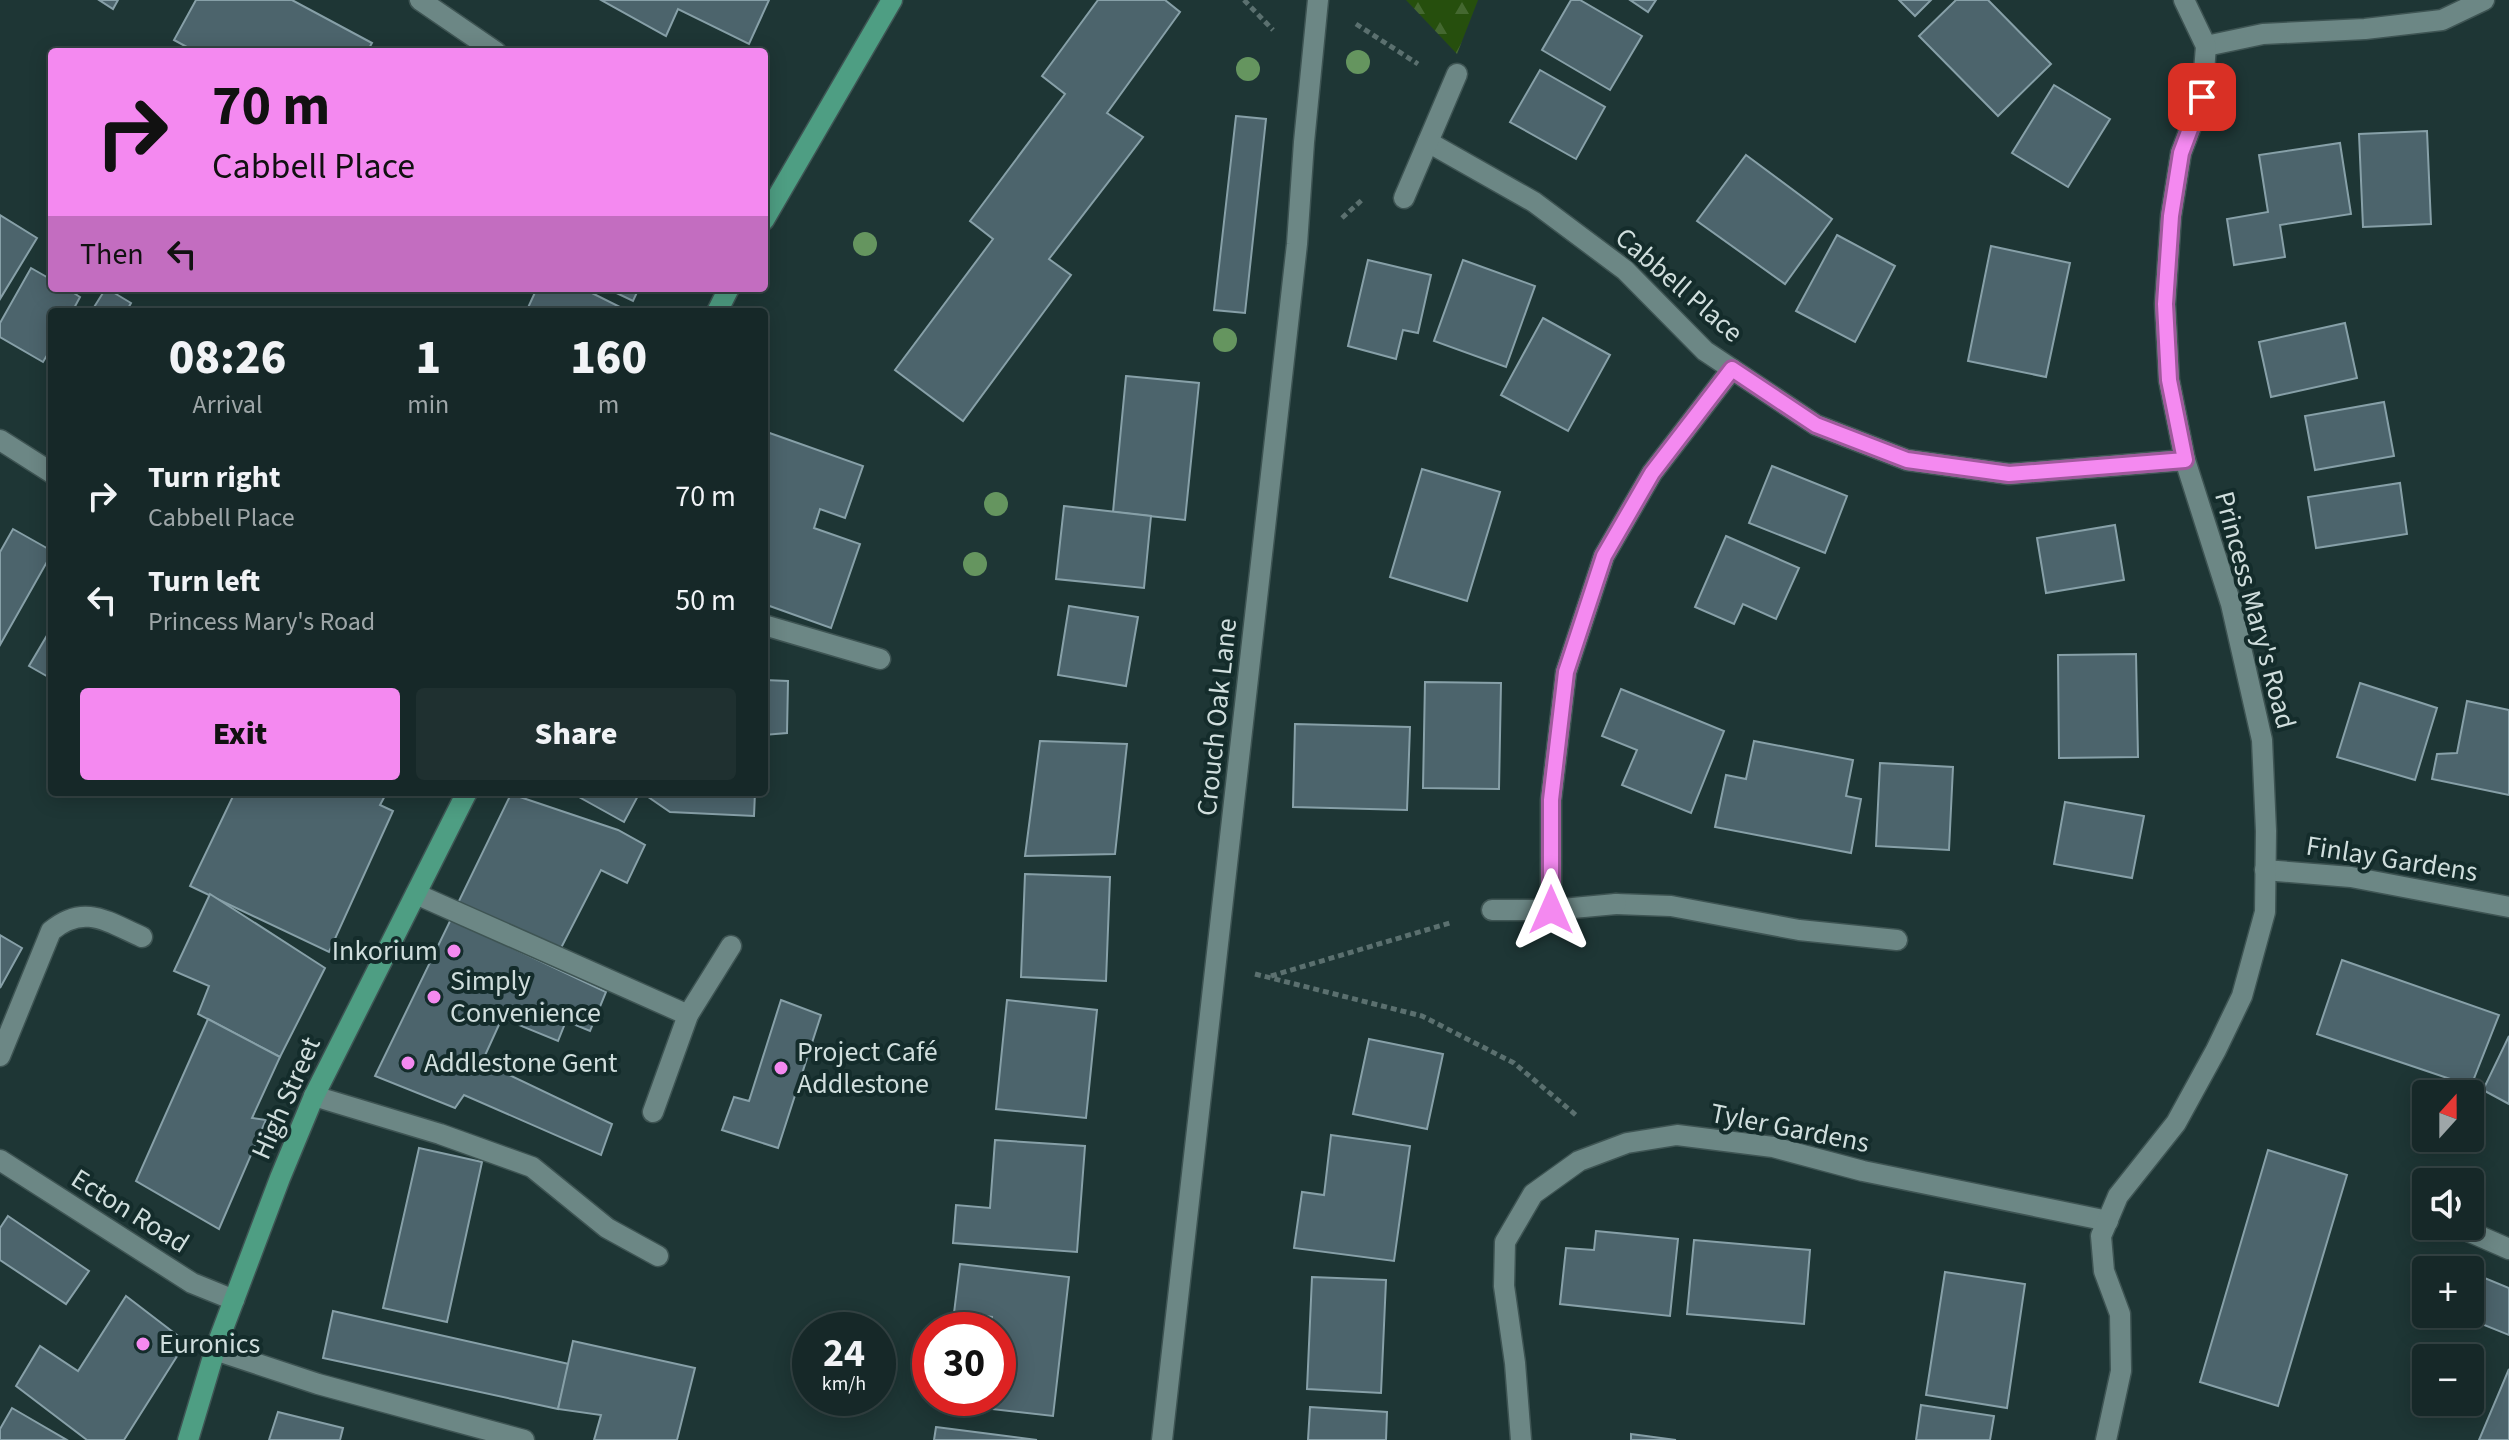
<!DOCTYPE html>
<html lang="en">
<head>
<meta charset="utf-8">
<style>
	body { margin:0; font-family:"Source Sans 3",sans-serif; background:#1f3030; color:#f1f3f6; height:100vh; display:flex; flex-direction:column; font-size:30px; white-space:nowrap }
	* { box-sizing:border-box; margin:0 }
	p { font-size:26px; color:#9ea6a8 }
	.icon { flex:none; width:44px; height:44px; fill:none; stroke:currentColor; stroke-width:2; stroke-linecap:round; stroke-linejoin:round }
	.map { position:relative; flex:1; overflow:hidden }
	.details { position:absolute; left:48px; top:308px; width:720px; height:488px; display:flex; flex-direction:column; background:#162828; border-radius:8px; box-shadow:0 4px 20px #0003,0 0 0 2px #354445 }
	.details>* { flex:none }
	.banner { position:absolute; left:48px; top:48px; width:720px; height:244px; border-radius:8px; box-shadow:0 4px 20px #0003,0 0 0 2px #354445; background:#f489f0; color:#111; overflow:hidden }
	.needle { width:52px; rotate:21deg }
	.tools { position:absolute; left:2412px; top:1080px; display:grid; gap:16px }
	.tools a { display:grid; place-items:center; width:72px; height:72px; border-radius:8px; background:#162828; box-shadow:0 4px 20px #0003,0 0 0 2px #354445; font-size:40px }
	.speed { position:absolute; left:792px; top:1312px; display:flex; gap:16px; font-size:40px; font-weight:700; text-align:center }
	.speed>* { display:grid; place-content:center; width:104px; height:104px; border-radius:50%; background:#162828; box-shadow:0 4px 20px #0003,0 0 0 2px #354445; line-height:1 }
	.speed small { font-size:20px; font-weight:400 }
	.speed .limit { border:12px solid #d22; background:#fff; color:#111 }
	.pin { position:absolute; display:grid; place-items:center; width:68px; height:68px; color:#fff; margin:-34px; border-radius:16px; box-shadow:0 4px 12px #0006 }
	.me { position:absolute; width:88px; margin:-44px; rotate:0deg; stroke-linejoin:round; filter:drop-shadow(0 0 6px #0008) }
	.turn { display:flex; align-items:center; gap:28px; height:168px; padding:0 32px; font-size:36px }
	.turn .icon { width:104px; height:104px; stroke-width:2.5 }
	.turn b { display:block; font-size:56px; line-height:68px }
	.then { display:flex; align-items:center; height:76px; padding:0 32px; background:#0003; gap:16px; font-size:30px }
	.eta { display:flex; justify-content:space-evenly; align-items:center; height:136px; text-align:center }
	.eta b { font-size:48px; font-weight:800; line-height:56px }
	.primary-button { display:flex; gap:16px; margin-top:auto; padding:16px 32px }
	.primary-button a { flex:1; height:92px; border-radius:8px; background:#f489f0; color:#111; font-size:32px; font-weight:800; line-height:92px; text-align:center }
	.primary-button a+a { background:#1f3030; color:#f1f3f6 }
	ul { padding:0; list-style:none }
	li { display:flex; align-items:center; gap:24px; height:104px; padding:0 32px }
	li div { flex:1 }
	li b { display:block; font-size:30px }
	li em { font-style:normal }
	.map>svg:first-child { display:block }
	.forest { fill:url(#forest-firs) }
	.building { fill:#4c646c; stroke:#87a0a8; stroke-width:2 }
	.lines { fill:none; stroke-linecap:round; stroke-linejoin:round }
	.lane-casing { stroke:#3e5453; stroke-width:23 }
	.street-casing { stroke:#3e5453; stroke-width:23 }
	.primary-casing { stroke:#3e5453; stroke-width:23 }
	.path { stroke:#5b706f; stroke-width:5; stroke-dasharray:6 4; stroke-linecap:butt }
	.lane { stroke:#6c8785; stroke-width:20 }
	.street { stroke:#6c8785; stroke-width:20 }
	.primary { stroke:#4e9e83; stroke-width:20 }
	.tree { fill:#65955f }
	.route-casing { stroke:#9f599c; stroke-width:20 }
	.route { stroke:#f489f0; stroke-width:14 }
	.poi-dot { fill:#f489f0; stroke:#142c2b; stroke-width:3 }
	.labels { text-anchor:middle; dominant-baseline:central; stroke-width:8; stroke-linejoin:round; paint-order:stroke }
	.street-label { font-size:28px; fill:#d0dedd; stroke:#142c2b }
	.poi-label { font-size:28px; fill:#d0dedd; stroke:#142c2b; text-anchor:start }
</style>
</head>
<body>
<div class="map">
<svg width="2509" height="1440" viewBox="0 0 2509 1440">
	<defs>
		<pattern id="forest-firs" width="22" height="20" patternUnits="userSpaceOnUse" patternTransform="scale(2)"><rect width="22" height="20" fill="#264f0d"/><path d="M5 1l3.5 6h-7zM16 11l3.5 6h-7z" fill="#446830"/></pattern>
	</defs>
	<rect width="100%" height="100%" fill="#1e3635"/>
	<path class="forest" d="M 1406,0 L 1478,0 L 1457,54 Z"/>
	<g class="building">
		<path d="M 99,0 L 118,0 L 113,9 Z"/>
		<path d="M 196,0 L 292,0 L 372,43 L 367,52 L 196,52 L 174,40 Z"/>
		<path d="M 601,0 L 769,0 L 749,44 L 678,9 L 666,36 Z"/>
		<path d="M 1098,0 L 1165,0 L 1180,12 L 1107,113 L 1143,137 L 1049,259 L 1071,275 L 963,421 L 895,370 L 993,239 L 970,221 L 1065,94 L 1042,76 Z"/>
		<path d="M 1571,0 L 1580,0 L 1642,36 L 1610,90 L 1542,50 Z"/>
		<path d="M 1630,0 L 1656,0 L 1648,12 Z"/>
		<path d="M 1899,0 L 1931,0 L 1915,16 Z"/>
		<path d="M 1956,0 L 1988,0 L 2051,64 L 1998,116 L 1919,36 Z"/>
		<path d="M 1540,70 L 1605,107 L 1576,159 L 1510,122 Z"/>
		<path d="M 2054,85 L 2110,119 L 2068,187 L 2012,153 Z"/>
		<path d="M 1236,116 L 1266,119 L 1245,313 L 1214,310 Z"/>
		<path d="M 2427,131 L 2431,224 L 2363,227 L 2359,134 Z"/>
		<path d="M 2340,143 L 2351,214 L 2280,225 L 2285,257 L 2234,265 L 2227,219 L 2268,212 L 2259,155 Z"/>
		<path d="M 1746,155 L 1832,219 L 1785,284 L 1697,221 Z"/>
		<path d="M 0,215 L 37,238 L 0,299 Z"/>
		<path d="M 1837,235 L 1895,266 L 1855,342 L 1796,311 Z"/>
		<path d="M 1991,246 L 2070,263 L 2046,377 L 1968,361 Z"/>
		<path d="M 1368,260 L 1431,275 L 1418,333 L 1403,330 L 1396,359 L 1348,346 Z"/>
		<path d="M 1463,260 L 1535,286 L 1506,367 L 1434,341 Z"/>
		<path d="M 31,268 L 52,280 L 52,288 L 66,288 L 80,297 L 72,312 L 52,312 L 52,347 L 43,362 L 0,337 L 0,323 Z"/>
		<path d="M 106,288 L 131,303 L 126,312 L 91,312 Z"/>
		<path d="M 537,288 L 582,288 L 620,307 L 618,312 L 526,312 Z"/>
		<path d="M 606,288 L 639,288 L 633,301 Z"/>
		<path d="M 1543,318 L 1610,355 L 1568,431 L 1501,395 Z"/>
		<path d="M 2345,323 L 2357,378 L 2271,397 L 2259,342 Z"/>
		<path d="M 1126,376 L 1199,383 L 1185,520 L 1113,512 Z"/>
		<path d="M 2384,402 L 2394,456 L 2315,470 L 2305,416 Z"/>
		<path d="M 764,431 L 863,466 L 845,518 L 820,509 L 814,528 L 860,544 L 831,628 L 764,604 Z"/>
		<path d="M 1772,466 L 1847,496 L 1825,553 L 1749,523 Z"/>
		<path d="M 1422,469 L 1500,492 L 1467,601 L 1390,577 Z"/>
		<path d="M 2400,483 L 2407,534 L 2316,548 L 2308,497 Z"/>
		<path d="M 1064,506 L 1151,516 L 1144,588 L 1056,579 Z"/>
		<path d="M 2115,525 L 2124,580 L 2046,593 L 2037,538 Z"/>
		<path d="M 13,529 L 52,551 L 52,553 L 0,645 L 0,552 Z"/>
		<path d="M 1726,536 L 1799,568 L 1776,619 L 1743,604 L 1734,624 L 1695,607 Z"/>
		<path d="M 1069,606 L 1138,617 L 1126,686 L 1058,675 Z"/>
		<path d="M 52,627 L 52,679 L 29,666 Z"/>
		<path d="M 2136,654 L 2138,757 L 2059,758 L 2058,655 Z"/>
		<path d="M 764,680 L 788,681 L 787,733 L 764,735 Z"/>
		<path d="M 1425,682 L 1501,683 L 1499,789 L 1423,788 Z"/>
		<path d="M 2360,683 L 2437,708 L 2415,780 L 2337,757 Z"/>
		<path d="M 1621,689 L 1724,731 L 1691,813 L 1622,785 L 1637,750 L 1602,736 Z"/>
		<path d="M 2467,701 L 2509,710 L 2509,795 L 2432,779 L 2437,754 L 2457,753 Z"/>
		<path d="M 1295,724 L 1410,727 L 1407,810 L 1293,807 Z"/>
		<path d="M 1040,741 L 1127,744 L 1115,854 L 1025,856 Z"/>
		<path d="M 1754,741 L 1853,760 L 1846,796 L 1861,799 L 1851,853 L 1715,827 L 1726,775 L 1746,779 Z"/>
		<path d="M 1880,763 L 1953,767 L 1949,850 L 1876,846 Z"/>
		<path d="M 235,792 L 387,792 L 380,805 L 393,811 L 329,952 L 190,886 Z"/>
		<path d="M 570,792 L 640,792 L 624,822 Z"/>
		<path d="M 641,792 L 755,792 L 754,816 L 670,812 Z"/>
		<path d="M 511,794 L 618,830 L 645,845 L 627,883 L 601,870 L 561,948 L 458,903 Z"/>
		<path d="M 2065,802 L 2144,816 L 2132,878 L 2054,864 Z"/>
		<path d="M 1025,874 L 1110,877 L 1106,981 L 1021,977 Z"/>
		<path d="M 210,894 L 325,968 L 280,1057 L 198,1014 L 209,986 L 174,971 Z"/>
		<path d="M 451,919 L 606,992 L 590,1031 L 566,1021 L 558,1041 L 502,1018 L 482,1062 L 612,1124 L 601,1155 L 464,1095 L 455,1108 L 375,1076 Z"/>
		<path d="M 0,935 L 22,948 L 0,988 Z"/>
		<path d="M 2342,960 L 2499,1015 L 2471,1086 L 2317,1034 Z"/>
		<path d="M 781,1000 L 821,1015 L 778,1148 L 722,1130 L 734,1097 L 749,1101 Z"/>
		<path d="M 1007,1000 L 1097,1010 L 1086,1118 L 996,1109 Z"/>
		<path d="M 208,1019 L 280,1057 L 252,1118 L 266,1120 L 219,1229 L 136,1181 Z"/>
		<path d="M 2509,1036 L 2509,1104 L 2483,1090 Z"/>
		<path d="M 1369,1039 L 1443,1054 L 1427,1129 L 1353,1114 Z"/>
		<path d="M 1331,1135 L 1410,1146 L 1394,1261 L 1294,1248 L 1302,1192 L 1324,1195 Z"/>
		<path d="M 995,1140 L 1085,1146 L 1077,1252 L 953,1243 L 956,1205 L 990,1208 Z"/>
		<path d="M 419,1148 L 482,1162 L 447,1322 L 383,1308 Z"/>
		<path d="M 2268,1150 L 2347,1175 L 2278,1406 L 2200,1382 Z"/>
		<path d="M 8,1216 L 89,1271 L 66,1304 L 0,1260 L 0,1228 Z"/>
		<path d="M 1596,1231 L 1678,1239 L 1670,1316 L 1560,1304 L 1566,1248 L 1594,1250 Z"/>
		<path d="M 1694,1240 L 1810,1250 L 1804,1324 L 1687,1314 Z"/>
		<path d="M 2433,1256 L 2465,1270 L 2426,1270 Z"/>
		<path d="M 960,1264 L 1069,1277 L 1053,1416 L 939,1403 L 940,1398 L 998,1398 L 998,1330 L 991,1330 L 992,1317 L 954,1313 Z"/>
		<path d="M 2426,1271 L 2426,1301 L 2415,1297 Z"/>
		<path d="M 1945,1272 L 2025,1284 L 2007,1408 L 1926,1395 Z"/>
		<path d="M 2470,1272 L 2509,1288 L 2509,1335 L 2457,1314 L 2470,1314 Z"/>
		<path d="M 1312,1277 L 1386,1280 L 1381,1393 L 1307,1389 Z"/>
		<path d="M 126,1296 L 186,1342 L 124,1440 L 87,1440 L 16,1386 L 40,1346 L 78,1371 Z"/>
		<path d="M 333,1311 L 569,1364 L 558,1409 L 323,1358 Z"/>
		<path d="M 573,1341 L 695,1368 L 677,1440 L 594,1440 L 601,1415 L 558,1409 Z"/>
		<path d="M 2509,1369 L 2509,1440 L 2479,1440 Z"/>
		<path d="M 1921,1405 L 1994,1416 L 1990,1440 L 1916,1440 Z"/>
		<path d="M 1310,1407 L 1387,1412 L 1386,1440 L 1308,1440 Z"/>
		<path d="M 12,1408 L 67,1440 L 0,1440 L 0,1429 Z"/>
		<path d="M 278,1412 L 343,1428 L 340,1440 L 269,1440 Z"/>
		<path d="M 936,1427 L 1037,1440 L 934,1440 Z"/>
		<path d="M 1631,1434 L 1676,1440 L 1631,1440 Z"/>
	</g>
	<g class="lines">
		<g class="lane-casing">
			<g id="lane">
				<path d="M 764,625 L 880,659"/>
				<path d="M 416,894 L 688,1015"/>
				<path d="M 1616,904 L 1671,906 L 1799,930 L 1897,940"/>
				<path d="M 0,1056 L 51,931 C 84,903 108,922 142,937"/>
				<path d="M 314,1096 L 440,1134 L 532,1167 L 607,1228 L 658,1256"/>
				<path d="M 653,1112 L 688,1015 L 731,946"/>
				<path d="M 2461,1228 L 2509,1249"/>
				<path d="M 215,1350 L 318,1384 L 524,1440"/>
			</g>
		</g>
		<g class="street-casing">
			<g id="street">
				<path d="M 420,0 L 496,52"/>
				<path d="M 2206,46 L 2263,34 L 2365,29 L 2442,20 L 2484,0"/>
				<path d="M 1428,142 L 1534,202 L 1625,270 L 1705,351 L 1816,425 L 1907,460 L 2009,474 L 2185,460"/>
				<path d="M 1404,198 L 1457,74"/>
				<path d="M 0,440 L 52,473"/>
				<path d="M 2265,870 L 2351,877 L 2509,907"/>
				<path d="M 1492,910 L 1551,910 L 1616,904"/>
				<path d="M 1551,910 L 1551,800 L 1566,672 L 1604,556 L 1652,473 L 1732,369"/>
				<path d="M 0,1160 L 192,1283 L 234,1300"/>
				<path d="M 1162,1440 L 1297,244 L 1304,142 L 1318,0"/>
				<path d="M 1521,1440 L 1515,1363 L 1504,1286 L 1505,1242 L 1533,1194 L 1579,1161 L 1627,1143 L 1677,1135 L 1773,1147 L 1863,1171 L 2108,1221"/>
				<path d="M 2106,1440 L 2121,1371 L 2120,1314 L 2104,1271 L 2101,1236 L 2118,1196 L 2176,1123 L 2216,1050 L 2242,996 L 2265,912 L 2266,831 L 2262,740 L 2231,604 L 2185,460 L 2169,380 L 2165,304 L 2171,216 L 2181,153 L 2202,97 L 2206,46 L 2184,0"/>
			</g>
		</g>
		<g class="primary-casing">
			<g id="primary">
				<path d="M 764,220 L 892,0"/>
				<path d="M 717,312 L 729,288"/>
				<path d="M 188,1440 L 215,1350 L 280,1178 L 314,1096 L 467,792"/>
			</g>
		</g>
		<g class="path">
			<path d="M 1244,0 L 1273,30"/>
			<path d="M 1356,24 L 1418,64"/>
			<path d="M 1342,218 L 1364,198"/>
			<path d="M 1255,974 L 1422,1016 L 1514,1063 L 1577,1116"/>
			<path d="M 1271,976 L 1453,922"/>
		</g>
		<use href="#lane" class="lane"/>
		<use href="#street" class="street"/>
		<use href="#primary" class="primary"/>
	</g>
	<g class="tree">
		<circle cx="1358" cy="62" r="12"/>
		<circle cx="1248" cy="69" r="12"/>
		<circle cx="865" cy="244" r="12"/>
		<circle cx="1225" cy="340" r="12"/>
		<circle cx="996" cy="504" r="12"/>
		<circle cx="975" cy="564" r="12"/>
	</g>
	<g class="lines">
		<g class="route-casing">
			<path id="route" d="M 1551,910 L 1551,800 L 1566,672 L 1604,556 L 1652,473 L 1732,369 L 1816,425 L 1907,460 L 2009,474 L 2185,460 L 2169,380 L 2165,304 L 2171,216 L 2181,153 L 2202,97"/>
		</g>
		<use href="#route" class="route"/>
	</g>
	<g class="poi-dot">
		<circle cx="454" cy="951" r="8"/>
		<circle cx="434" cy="997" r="8"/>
		<circle cx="408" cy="1063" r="8"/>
		<circle cx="781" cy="1068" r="8"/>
		<circle cx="143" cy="1344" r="8"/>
	</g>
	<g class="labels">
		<g class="street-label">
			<text transform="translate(1679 285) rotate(41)">Cabbell Place</text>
			<text transform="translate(2255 610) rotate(75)">Princess Mary's Road</text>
			<text transform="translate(1217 717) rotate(-84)">Crouch Oak Lane</text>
			<text transform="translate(2392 859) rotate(9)">Finlay Gardens</text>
			<text transform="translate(286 1098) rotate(-66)">High Street</text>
			<text transform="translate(1790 1128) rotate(11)">Tyler Gardens</text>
			<text transform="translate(130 1211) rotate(32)">Ecton Road</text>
		</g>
		<g class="poi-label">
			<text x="438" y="951" text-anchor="end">Inkorium</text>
			<text x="450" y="981">Simply<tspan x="450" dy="32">Convenience</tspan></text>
			<text x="797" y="1052">Project Café<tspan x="797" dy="32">Addlestone</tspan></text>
			<text x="424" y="1063">Addlestone Gent</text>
			<text x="159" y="1344">Euronics</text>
		</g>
	</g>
</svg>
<div class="tools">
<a><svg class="needle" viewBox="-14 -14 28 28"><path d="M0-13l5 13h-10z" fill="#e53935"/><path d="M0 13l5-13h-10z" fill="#9ea6a8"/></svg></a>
<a><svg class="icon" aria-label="sound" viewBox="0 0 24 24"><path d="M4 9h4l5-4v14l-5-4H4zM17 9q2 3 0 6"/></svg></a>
<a>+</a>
<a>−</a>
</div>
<div class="speed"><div>24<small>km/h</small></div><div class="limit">30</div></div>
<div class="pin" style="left:2202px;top:97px;background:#d93025"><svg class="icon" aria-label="arrive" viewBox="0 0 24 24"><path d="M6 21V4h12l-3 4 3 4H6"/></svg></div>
<svg class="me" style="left:1551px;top:910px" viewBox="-20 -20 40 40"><path d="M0-17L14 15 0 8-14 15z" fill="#f489f0" stroke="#fff" stroke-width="4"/></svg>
<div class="banner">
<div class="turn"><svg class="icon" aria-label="right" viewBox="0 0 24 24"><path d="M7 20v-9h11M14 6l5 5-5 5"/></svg><div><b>70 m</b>Cabbell Place</div></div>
<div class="then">Then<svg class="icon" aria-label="left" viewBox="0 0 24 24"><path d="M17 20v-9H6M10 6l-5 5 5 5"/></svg></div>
</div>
<section class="details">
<div class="eta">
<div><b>08:26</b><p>Arrival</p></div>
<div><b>1</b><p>min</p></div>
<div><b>160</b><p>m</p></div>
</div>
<ul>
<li><svg class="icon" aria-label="right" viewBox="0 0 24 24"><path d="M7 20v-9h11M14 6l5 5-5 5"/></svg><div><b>Turn right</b><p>Cabbell Place</p></div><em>70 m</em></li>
<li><svg class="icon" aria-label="left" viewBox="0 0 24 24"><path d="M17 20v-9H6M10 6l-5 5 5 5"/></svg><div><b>Turn left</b><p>Princess Mary's Road</p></div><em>50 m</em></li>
</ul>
<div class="primary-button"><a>Exit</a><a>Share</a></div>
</section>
</div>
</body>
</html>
